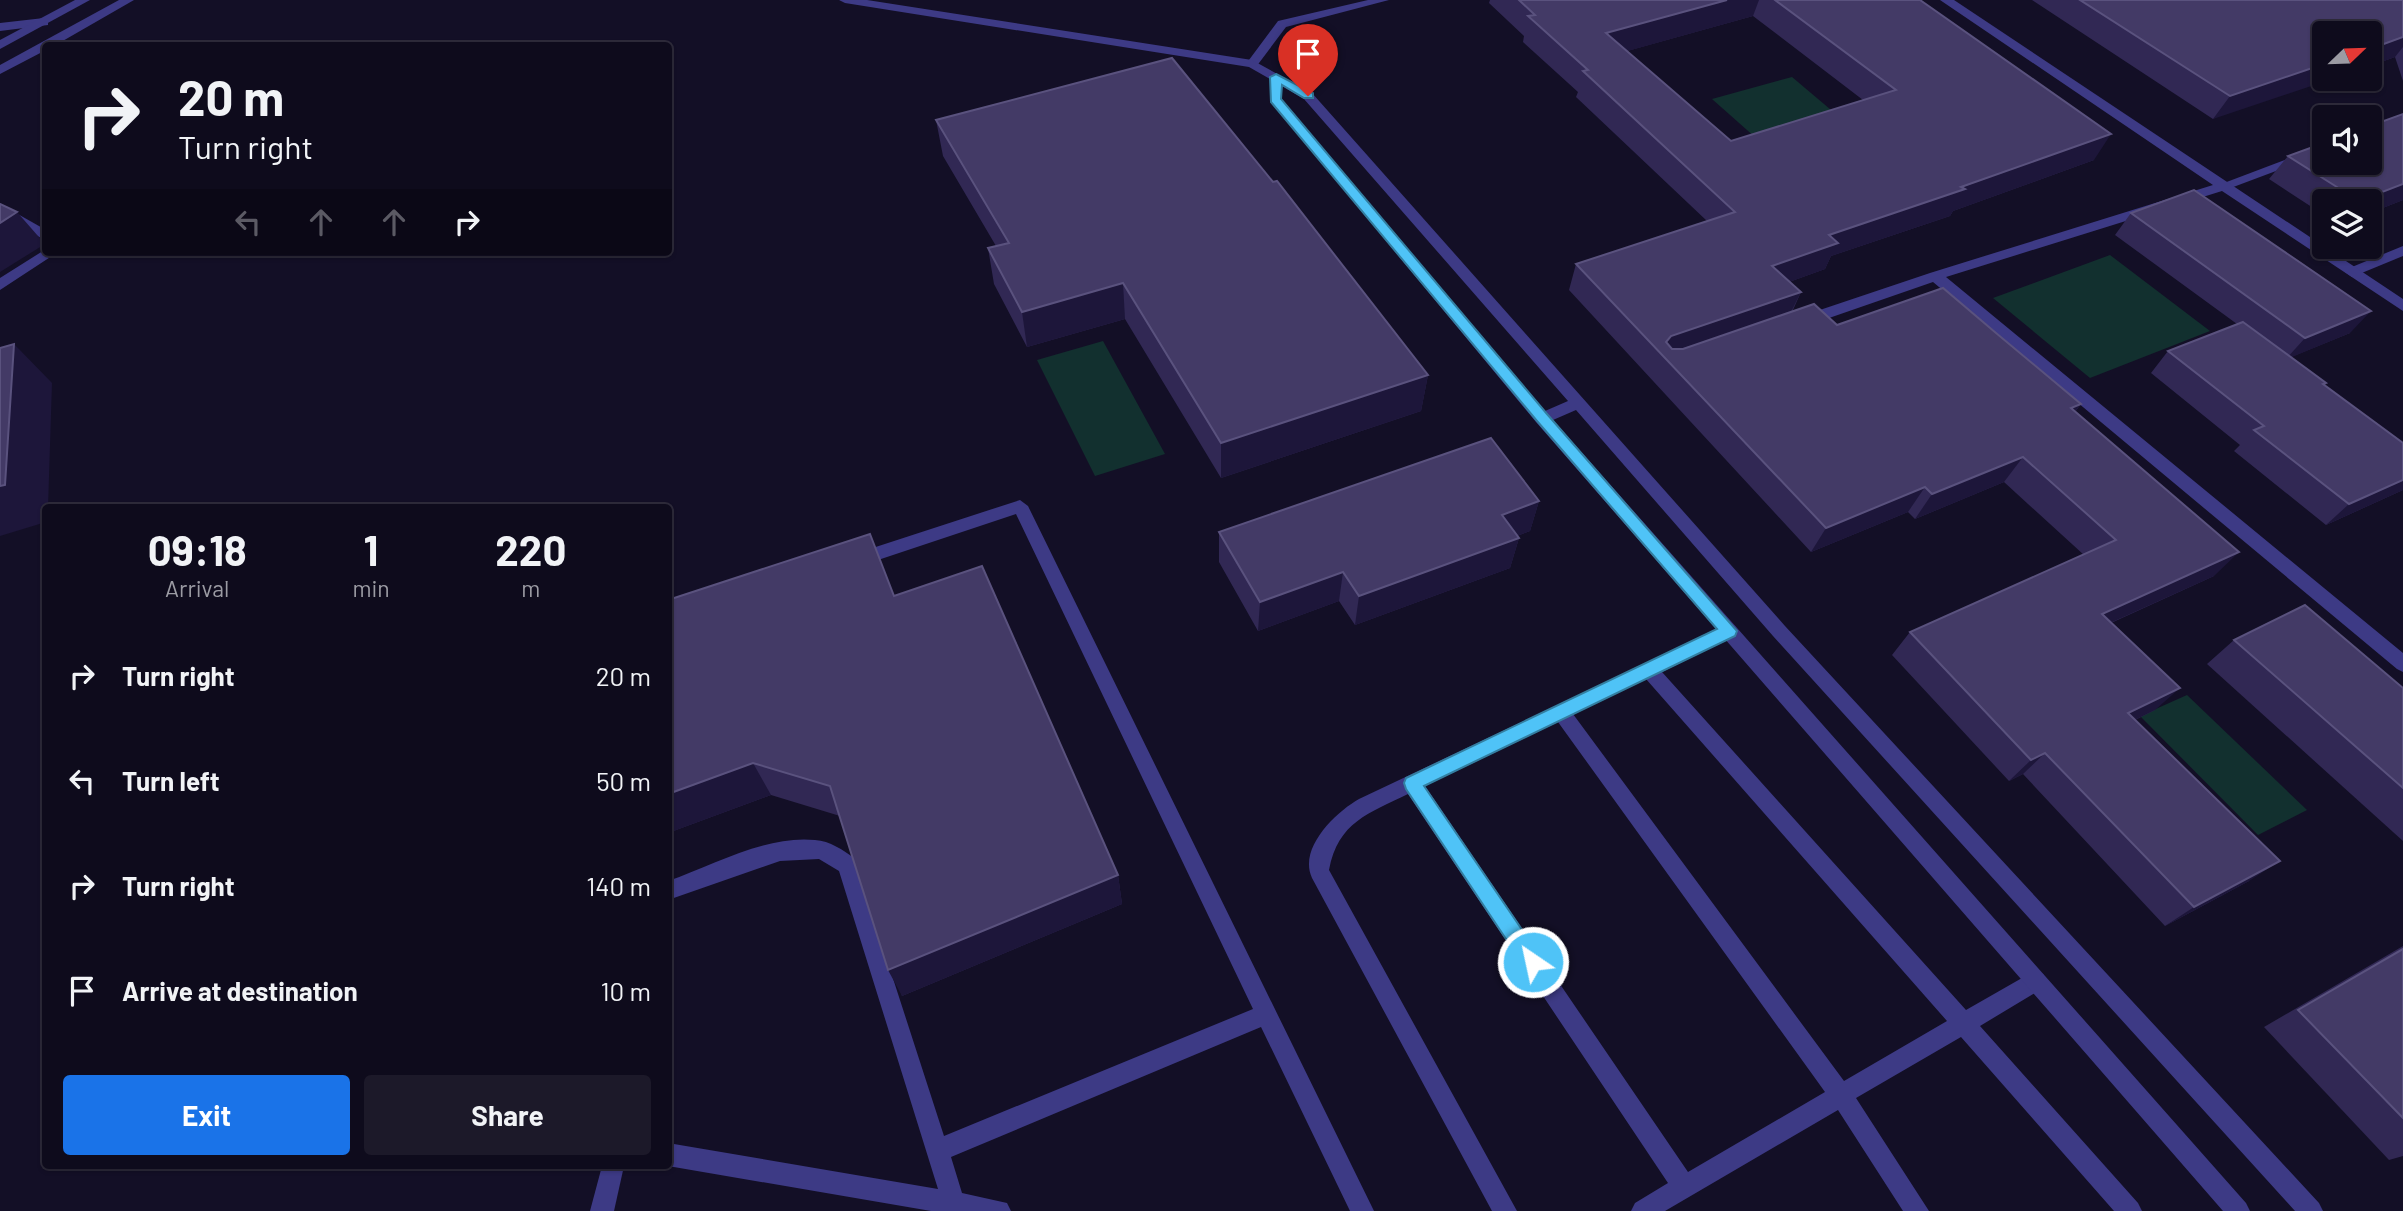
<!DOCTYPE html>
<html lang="en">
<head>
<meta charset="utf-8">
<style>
	body { margin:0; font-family:Barlow,sans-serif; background:#1c1929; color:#f1f3f6; height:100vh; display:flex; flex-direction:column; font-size:26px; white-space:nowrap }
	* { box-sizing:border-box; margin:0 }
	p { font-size:23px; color:#9b9ba3 }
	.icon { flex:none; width:38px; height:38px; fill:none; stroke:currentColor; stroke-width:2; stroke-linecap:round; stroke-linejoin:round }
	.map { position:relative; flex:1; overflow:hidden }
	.panel { position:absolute; left:42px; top:504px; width:630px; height:665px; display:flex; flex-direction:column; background:#0e0b1c; border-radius:7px; box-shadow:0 2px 5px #0004,0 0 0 2px #2e2b3b }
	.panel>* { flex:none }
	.top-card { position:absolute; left:42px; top:42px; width:630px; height:214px; border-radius:7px; box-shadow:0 2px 5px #0004,0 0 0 2px #2e2b3b; background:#0e0b1c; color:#f1f3f6; overflow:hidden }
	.needle { width:46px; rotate:67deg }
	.buttons { position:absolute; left:2312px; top:21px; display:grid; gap:14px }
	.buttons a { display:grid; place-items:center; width:70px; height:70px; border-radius:7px; background:#0e0b1c; box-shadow:0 2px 5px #0004,0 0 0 2px #2e2b3b; font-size:35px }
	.pin { position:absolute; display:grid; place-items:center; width:60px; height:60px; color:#fff; margin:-72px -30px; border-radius:50% 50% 50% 0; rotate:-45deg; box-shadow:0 0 7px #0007 }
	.pin .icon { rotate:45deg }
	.me { position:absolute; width:77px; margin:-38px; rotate:326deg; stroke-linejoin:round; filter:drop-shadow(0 0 5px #0008) }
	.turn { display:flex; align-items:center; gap:24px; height:147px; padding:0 21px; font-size:32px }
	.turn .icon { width:91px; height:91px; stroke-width:2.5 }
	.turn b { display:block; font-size:49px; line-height:60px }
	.lanes { display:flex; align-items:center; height:66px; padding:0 21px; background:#0003; justify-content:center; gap:35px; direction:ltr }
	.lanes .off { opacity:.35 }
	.eta { display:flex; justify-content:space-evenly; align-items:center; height:119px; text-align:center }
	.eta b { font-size:42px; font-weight:700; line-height:49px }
	.button { display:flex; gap:14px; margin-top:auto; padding:14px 21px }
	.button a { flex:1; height:80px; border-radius:7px; background:#1a73e8; color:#fff; font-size:28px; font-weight:700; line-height:80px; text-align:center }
	.button a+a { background:#1c1929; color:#f1f3f6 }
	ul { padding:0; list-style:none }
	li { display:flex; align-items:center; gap:21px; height:105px; padding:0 21px }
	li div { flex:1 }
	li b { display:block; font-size:26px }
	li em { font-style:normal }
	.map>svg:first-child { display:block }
	.green { fill:#12302f }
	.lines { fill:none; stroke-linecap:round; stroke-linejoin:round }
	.service { fill:#3d3a85; fill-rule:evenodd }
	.minor { fill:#3d3a85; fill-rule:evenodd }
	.tertiary { fill:#3d3a85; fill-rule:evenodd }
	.wall { fill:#312854; fill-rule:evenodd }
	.shaded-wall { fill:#1d163a }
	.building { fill:#433a66; stroke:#5a527e; stroke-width:2 }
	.route { fill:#4fc3f7; stroke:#337fa1; stroke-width:2 }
</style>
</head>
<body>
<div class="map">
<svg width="2403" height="1211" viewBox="0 0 2403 1211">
	<rect width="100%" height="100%" fill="#130f26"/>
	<g class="green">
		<path d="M 1792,77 L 1837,115 L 1756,138 L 1712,99 Z"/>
		<path d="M 2110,255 L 2210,331 L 2090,378 L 1993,298 Z"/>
		<path d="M 1103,341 L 1165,454 L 1095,476 L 1037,360 Z"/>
		<path d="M 2187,695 L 2307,810 L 2258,835 L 2140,716 Z"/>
	</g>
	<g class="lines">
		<g class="service">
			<path d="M 44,18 L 48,19 L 48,25 L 0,31 L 0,23 Z"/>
			<path d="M 2324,145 L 2324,153 L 2228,189 L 2218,189 L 2216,186 Z"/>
			<path d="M 0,204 L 46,230 L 46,241 L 0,214 Z"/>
			<path d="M 2403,246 L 2403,256 L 2352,277 L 2345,272 L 2347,269 Z"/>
			<path d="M 46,249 L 46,252 L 58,252 L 0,290 L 0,278 Z"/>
			<path d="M 1020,500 L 1028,506 L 1374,1211 L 1350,1211 L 1261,1027 L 951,1157 L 962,1193 L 1007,1203 L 1011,1211 L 931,1211 L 668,1166 L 668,1143 L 938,1189 L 839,871 L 819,859 L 780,861 L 668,900 L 668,881 C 713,865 766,835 815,840 C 830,841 843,850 854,858 L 944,1136 L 1253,1009 L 1016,514 L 854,568 L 848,566 L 845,561 L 848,556 Z"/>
			<path d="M 602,1166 L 624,1166 L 614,1211 L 590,1211 Z"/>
		</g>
		<g class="minor">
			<path d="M 1368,0 L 1389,0 L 1286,27 L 1256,67 L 1246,64 L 1278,21 Z"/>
			<path d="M 1940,0 L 1954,0 L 2403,299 L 2403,311 L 2222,191 L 1946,277 L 2403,653 L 2403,672 L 2397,669 L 1933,282 L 1806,326 L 1796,326 L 1794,322 L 1796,318 L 1930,273 L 2213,185 Z"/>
			<path d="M 1729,624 L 1735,626 L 1738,631 L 1735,636 L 1662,672 L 1966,1010 L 2029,974 L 2036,971 L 2043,974 L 2047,981 L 2043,988 L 1980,1026 L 2138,1203 L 2142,1211 L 2114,1211 L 1961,1037 L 1856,1098 L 1929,1211 L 1903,1211 L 1838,1110 L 1665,1211 L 1631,1211 L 1635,1203 L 1668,1183 L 1408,794 C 1369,813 1338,822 1329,870 L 1517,1211 L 1492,1211 L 1312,878 C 1298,848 1336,812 1359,799 ZM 1646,679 L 1947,1021 L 1844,1081 L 1573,714 ZM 1558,722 L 1825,1092 L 1688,1172 L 1425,786 Z"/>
		</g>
		<g class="tertiary">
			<path d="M 75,0 L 90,0 L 0,49 L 0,40 Z"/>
			<path d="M 119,0 L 134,0 L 54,46 L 46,46 L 46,50 L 0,74 L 0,65 Z"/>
			<path d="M 839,0 L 867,0 L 1252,60 L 1312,93 L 1785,626 L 2319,1203 L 2323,1211 L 2295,1211 L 1773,636 L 1576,410 L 1553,420 L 2246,1203 L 2250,1211 L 2223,1211 L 1536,422 L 1271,102 L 1270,79 L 1249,67 L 845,3 ZM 1282,86 L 1304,99 L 1568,401 L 1545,411 L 1281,99 Z"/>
		</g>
	</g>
	<g class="wall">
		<path d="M 1490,0 L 1920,0 L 2094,160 L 1953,211 L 1950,216 L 1831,256 L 1825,269 L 1789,282 L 1801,292 L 1792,312 L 1837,325 L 2081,404 L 2075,412 L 2214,576 L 2111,623 L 2155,710 L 2135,720 L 2249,881 L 2165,926 L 2023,774 L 2009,781 L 1892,655 L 1910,632 L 2084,555 L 2004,482 L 1915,519 L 1908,512 L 1811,552 L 1569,290 L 1576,264 L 1707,221 L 1576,97 L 1578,92 L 1523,42 L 1524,36 L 1489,3 ZM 1753,16 L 1863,100 L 1731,141 L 1627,51 Z"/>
		<path d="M 2032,0 L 2403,0 L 2403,81 L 2395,57 L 2370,66 L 2370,33 L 2213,119 Z"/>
		<path d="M 2403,114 L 2403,200 L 2370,213 L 2370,201 L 2324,201 L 2324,215 L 2269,179 L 2288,156 Z"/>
		<path d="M 936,120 L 1428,375 L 1421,411 L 1221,478 L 1125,319 L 1027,347 L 994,284 L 988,248 L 996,246 L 943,156 Z"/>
		<path d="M 2131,213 L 2350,333 L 2291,357 L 2324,385 L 2403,490 L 2326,525 L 2234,451 L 2240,445 L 2151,373 L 2168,351 L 2237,324 L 2115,235 Z"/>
		<path d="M 1539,501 L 1530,531 L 1517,536 L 1519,538 L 1510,568 L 1355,625 L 1339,601 L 1258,631 L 1219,562 L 1219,532 Z"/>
		<path d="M 894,596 L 1118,875 L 1122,904 L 902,996 L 840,816 L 771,795 L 668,833 Z"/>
		<path d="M 2234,640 L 2403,688 L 2403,841 L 2207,664 Z"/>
		<path d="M 2403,946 L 2403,1156 L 2389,1160 L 2264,1027 Z"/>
	</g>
	<g class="shaded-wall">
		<path d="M 1727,0 L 1759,0 L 1753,16 L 1599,59 L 1606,33 Z"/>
		<path d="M 2403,37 L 2403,47 L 2395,57 L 2370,66 L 2370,49 Z"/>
		<path d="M 2324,64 L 2324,79 L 2332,79 L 2213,119 L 2230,96 Z"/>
		<path d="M 2111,134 L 2094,160 L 1953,211 L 1950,216 L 1831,256 L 1825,269 L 1761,292 L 1772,266 L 1829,235 Z"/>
		<path d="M 2403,184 L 2403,200 L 2370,213 L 2370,201 L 2359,201 Z"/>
		<path d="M 17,212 L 45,244 L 0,272 L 0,223 Z"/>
		<path d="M 1123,283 L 1125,319 L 1027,347 L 1022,312 Z"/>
		<path d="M 1801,292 L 1788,318 L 1662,354 L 1666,342 L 1671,336 Z"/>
		<path d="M 2371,311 L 2350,333 L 2285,360 L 2305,338 Z"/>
		<path d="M 14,344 L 52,383 L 48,508 L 46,508 L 46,522 L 0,536 L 0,486 Z"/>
		<path d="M 1428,375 L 1421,411 L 1221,478 L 1221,443 Z"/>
		<path d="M 2081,404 L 2061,430 L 2071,408 Z"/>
		<path d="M 2023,457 L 2004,482 L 1915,519 L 1932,494 Z"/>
		<path d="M 2403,480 L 2403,490 L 2326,525 L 2349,504 Z"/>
		<path d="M 1925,487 L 1908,512 L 1811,552 L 1826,528 Z"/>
		<path d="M 1539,501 L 1530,531 L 1493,545 L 1502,515 Z"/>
		<path d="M 1519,538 L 1510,568 L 1355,625 L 1359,596 Z"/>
		<path d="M 2239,552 L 2214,576 L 2079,637 L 2102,614 Z"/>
		<path d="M 1343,572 L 1339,601 L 1258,631 L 1260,602 Z"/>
		<path d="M 2180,688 L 2155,710 L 2104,735 L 2128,713 Z"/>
		<path d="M 2045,753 L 2023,774 L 2009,781 L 2031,760 Z"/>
		<path d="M 753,763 L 771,795 L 668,833 L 668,794 Z"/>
		<path d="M 2280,861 L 2249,881 L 2165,926 L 2194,907 Z"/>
		<path d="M 1118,875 L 1122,904 L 902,996 L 888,970 Z"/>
	</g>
	<g class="building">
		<path d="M 1519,0 L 1727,0 L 1606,33 L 1731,141 L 1896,90 L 1775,0 L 1920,0 L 2111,134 L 1961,187 L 1965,189 L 1829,235 L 1838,243 L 1772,266 L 1801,292 L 1671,336 L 1666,342 L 1672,349 L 1683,349 L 1814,304 L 1837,325 L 1943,288 L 1996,333 L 2081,404 L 2071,408 L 2239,552 L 2102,614 L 2180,688 L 2128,713 L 2280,861 L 2194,907 L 2045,753 L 2031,760 L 1910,632 L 2116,540 L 2023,457 L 1932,494 L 1925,487 L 1826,528 L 1576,264 L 1735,212 L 1583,71 L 1588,70 L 1528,16 L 1535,15 Z"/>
		<path d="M 2080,0 L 2403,0 L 2403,37 L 2370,49 L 2370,33 L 2324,33 L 2324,64 L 2230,96 Z"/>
		<path d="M 1172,58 L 1273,182 L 1277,181 L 1428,375 L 1221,443 L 1123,283 L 1022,312 L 988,248 L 1009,243 L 936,120 Z"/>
		<path d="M 2403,114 L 2403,184 L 2359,201 L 2288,156 L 2324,143 L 2324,163 L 2370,163 L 2370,126 Z"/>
		<path d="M 2194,190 L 2371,311 L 2305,338 L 2131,213 Z"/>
		<path d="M 0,204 L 17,212 L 0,223 Z"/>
		<path d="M 2243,322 L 2326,383 L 2323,384 L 2403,443 L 2403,480 L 2349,504 L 2254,430 L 2264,426 L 2168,351 Z"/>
		<path d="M 14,344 L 5,485 L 0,486 L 0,348 Z"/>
		<path d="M 1491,438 L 1539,501 L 1502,515 L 1519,538 L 1359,596 L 1343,572 L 1260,602 L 1219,532 Z"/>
		<path d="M 870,534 L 894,596 L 982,566 L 1118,875 L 888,970 L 830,786 L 753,763 L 668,794 L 668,600 Z"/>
		<path d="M 2305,605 L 2403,688 L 2403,788 L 2234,640 Z"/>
		<path d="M 2403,949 L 2403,1118 L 2298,1010 Z"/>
	</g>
	<path class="route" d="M 1276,74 L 1313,93 L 1313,98 L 1304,98 L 1282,85 L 1281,99 L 1547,414 L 1737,631 L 1735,636 L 1424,786 L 1540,956 L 1542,962 L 1540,969 L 1533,972 L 1526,969 L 1406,789 L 1404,783 L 1406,778 L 1717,629 L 1537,421 L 1271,102 L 1270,77 Z"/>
</svg>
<div class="buttons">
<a><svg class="needle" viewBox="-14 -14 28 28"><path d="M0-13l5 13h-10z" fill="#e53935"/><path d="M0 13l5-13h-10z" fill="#9b9ba3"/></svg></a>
<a><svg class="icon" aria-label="sound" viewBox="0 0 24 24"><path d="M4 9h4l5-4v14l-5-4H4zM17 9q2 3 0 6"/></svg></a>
<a><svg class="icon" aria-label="layers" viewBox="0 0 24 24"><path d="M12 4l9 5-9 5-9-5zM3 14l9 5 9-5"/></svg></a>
</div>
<div class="pin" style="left:1308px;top:96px;background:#d93025"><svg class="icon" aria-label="arrive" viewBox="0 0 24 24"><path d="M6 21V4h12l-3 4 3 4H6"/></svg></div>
<svg class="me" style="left:1533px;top:962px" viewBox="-20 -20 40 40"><circle r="17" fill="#4fc3f7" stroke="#fff" stroke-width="3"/><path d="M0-11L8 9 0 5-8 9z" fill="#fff"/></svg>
<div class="top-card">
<div class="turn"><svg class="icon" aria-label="right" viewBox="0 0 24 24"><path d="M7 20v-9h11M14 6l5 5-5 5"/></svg><div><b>20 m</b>Turn right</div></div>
<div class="lanes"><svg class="icon off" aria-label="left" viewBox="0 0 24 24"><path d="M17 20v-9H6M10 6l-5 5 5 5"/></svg><svg class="icon off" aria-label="ahead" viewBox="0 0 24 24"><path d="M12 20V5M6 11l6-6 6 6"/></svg><svg class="icon off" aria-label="ahead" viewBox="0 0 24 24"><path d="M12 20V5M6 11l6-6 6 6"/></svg><svg class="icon" aria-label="right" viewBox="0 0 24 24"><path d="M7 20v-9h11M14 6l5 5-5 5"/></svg></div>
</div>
<section class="panel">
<div class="eta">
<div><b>09:18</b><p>Arrival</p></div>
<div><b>1</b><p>min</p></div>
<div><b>220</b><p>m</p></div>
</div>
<ul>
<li><svg class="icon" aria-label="right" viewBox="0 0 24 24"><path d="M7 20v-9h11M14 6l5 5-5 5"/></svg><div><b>Turn right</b></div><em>20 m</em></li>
<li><svg class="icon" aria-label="left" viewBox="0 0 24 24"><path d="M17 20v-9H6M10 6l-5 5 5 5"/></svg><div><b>Turn left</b></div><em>50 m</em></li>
<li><svg class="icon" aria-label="right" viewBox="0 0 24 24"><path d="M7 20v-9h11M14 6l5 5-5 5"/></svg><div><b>Turn right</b></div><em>140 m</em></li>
<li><svg class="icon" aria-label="arrive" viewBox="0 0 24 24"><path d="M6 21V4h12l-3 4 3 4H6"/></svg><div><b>Arrive at destination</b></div><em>10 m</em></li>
</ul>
<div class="button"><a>Exit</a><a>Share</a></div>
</section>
</div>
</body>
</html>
